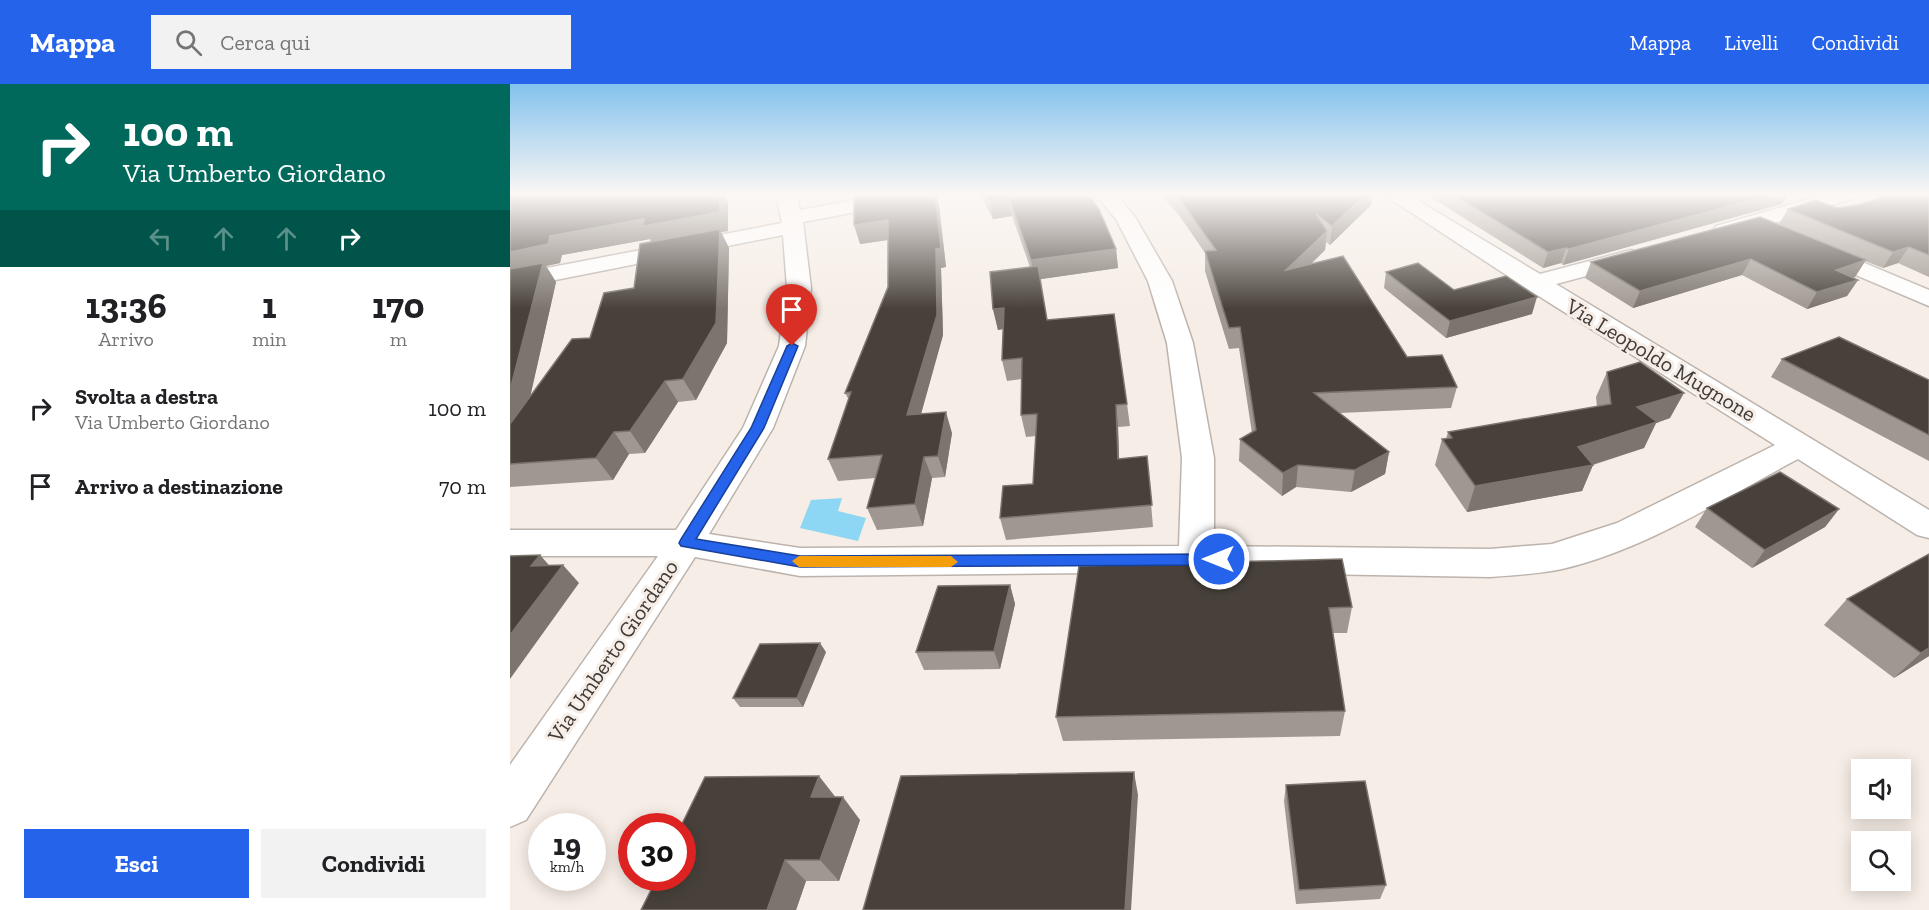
<!DOCTYPE html>
<html lang="it">
<head>
<meta charset="utf-8">
<style>
	body { margin:0; font-family:"Zilla Slab",serif; background:#f2f2f2; color:#202124; height:100vh; display:flex; flex-direction:column; font-size:22px; white-space:nowrap }
	* { box-sizing:border-box; margin:0 }
	p { font-size:20px; color:#757577 }
	.icon { flex:none; width:33px; height:33px; fill:none; stroke:currentColor; stroke-width:2; stroke-linecap:round; stroke-linejoin:round }
	.map { position:relative; flex:1; overflow:hidden }
	.drawer { display:flex; flex-direction:column; background:#fff; width:510px }
	.drawer>* { flex:none }
	.banner { background:#00695c; color:#fff; overflow:hidden }
	.controls { position:absolute; left:1341px; top:675px; display:grid; gap:12px }
	.controls a { display:grid; place-items:center; width:60px; height:60px; border-radius:0px; background:#fff; box-shadow:0 3px 15px #0003; font-size:30px }
	.speed { position:absolute; left:18px; top:729px; display:flex; gap:12px; font-size:30px; font-weight:700; text-align:center }
	.speed>* { display:grid; place-content:center; width:78px; height:78px; border-radius:50%; background:#fff; box-shadow:0 3px 15px #0003; line-height:1 }
	.speed small { font-size:15px; font-weight:400 }
	.speed .limit { border:9px solid #d22; background:#fff; color:#111 }
	.pin { position:absolute; display:grid; place-items:center; width:51px; height:51px; color:#fff; margin:-62px -26px; border-radius:50% 50% 50% 0; rotate:-45deg; box-shadow:0 0 6px #0007 }
	.pin .icon { rotate:45deg }
	.me { position:absolute; width:66px; margin:-33px; rotate:270deg; stroke-linejoin:round; filter:drop-shadow(0 0 4px #0008) }
	.turn { display:flex; align-items:center; gap:21px; height:126px; padding:0 24px; font-size:27px }
	.turn .icon { width:78px; height:78px; stroke-width:2.5 }
	.turn b { display:block; font-size:42px; line-height:51px }
	.lanes { display:flex; align-items:center; height:57px; padding:0 24px; background:#0003; justify-content:center; gap:30px; direction:ltr }
	.lanes .off { opacity:.35 }
	.eta { display:flex; justify-content:space-evenly; align-items:center; height:102px; text-align:center }
	.eta b { font-size:36px; font-weight:700; line-height:42px }
	.action { display:flex; gap:12px; margin-top:auto; padding:12px 24px }
	.action a { flex:1; height:69px; border-radius:0px; background:#2563eb; color:#fff; font-size:24px; font-weight:700; line-height:69px; text-align:center }
	.action a+a { background:#f2f2f2; color:#202124 }
	ul { padding:0; list-style:none }
	li { display:flex; align-items:center; gap:18px; height:78px; padding:0 24px }
	li div { flex:1 }
	li b { display:block; font-size:22px }
	li em { font-style:normal }
	header { display:flex; align-items:center; gap:36px; box-sizing:border-box; height:84px; padding:0 30px; background:#2563eb; color:#fff }
	header strong { font-size:28px }
	nav { display:flex; gap:33px; margin-inline-start:auto; font-size:21px }
	.search { width:420px; height:54px; background:#f2f2f2; display:flex; align-items:center; gap:15px; box-sizing:border-box; padding:0 21px; border-radius:0px; color:#757577; font-size:22px }
	main { display:flex; flex:1; min-height:0 }
	.map>svg:first-child { display:block }
	.water { fill:#8dd7f4 }
	.lines { fill:none; stroke-linecap:round; stroke-linejoin:round }
	.street-casing { stroke:#bcb3ad; stroke-width:3 }
	.street { fill:#fff; fill-rule:evenodd }
	.wall { fill:#9f9790; fill-rule:evenodd }
	.shaded-wall { fill:#7c756e }
	.building { fill:#48413b; stroke:#7c756e; stroke-width:1.5 }
	.route { fill:#2563eb; stroke:#184099; stroke-width:1.5 }
	.slow { fill:#f59e0b }
	.labels { text-anchor:middle; dominant-baseline:central; stroke-width:6; stroke-linejoin:round; paint-order:stroke }
	.street-label { font-size:22px; fill:#3f3b38; stroke:#f6ede6 }
</style>
</head>
<body>
<header>
<strong>Mappa</strong>
<div class="search"><svg class="icon" aria-label="search" viewBox="0 0 24 24"><circle cx="10" cy="10" r="6"/><path d="M15 15l6 6"/></svg>Cerca qui</div>
<nav><a>Mappa</a><a>Livelli</a><a>Condividi</a></nav>
</header>
<main>
<section class="drawer">
<div class="banner">
<div class="turn"><svg class="icon" aria-label="right" viewBox="0 0 24 24"><path d="M7 20v-9h11M14 6l5 5-5 5"/></svg><div><b>100 m</b>Via Umberto Giordano</div></div>
<div class="lanes"><svg class="icon off" aria-label="left" viewBox="0 0 24 24"><path d="M17 20v-9H6M10 6l-5 5 5 5"/></svg><svg class="icon off" aria-label="ahead" viewBox="0 0 24 24"><path d="M12 20V5M6 11l6-6 6 6"/></svg><svg class="icon off" aria-label="ahead" viewBox="0 0 24 24"><path d="M12 20V5M6 11l6-6 6 6"/></svg><svg class="icon" aria-label="right" viewBox="0 0 24 24"><path d="M7 20v-9h11M14 6l5 5-5 5"/></svg></div>
</div>
<div class="eta">
<div><b>13:36</b><p>Arrivo</p></div>
<div><b>1</b><p>min</p></div>
<div><b>170</b><p>m</p></div>
</div>
<ul>
<li><svg class="icon" aria-label="right" viewBox="0 0 24 24"><path d="M7 20v-9h11M14 6l5 5-5 5"/></svg><div><b>Svolta a destra</b><p>Via Umberto Giordano</p></div><em>100 m</em></li>
<li><svg class="icon" aria-label="arrive" viewBox="0 0 24 24"><path d="M6 21V4h12l-3 4 3 4H6"/></svg><div><b>Arrivo a destinazione</b></div><em>70 m</em></li>
</ul>
<div class="action"><a>Esci</a><a>Condividi</a></div>
</section>
<div class="map">
<svg width="1419" height="826" viewBox="0 0 1419 826">
	<rect width="100%" height="100%" fill="#f6ede6"/>
	<path class="water" d="M 332,414 L 328,427 L 356,434 L 348,457 L 290,444 L 301,416 Z"/>
	<g class="lines">
		<g class="street-casing">
			<g id="street">
				<path d="M 266,110 L 286,110 L 290,126 L 380,110 L 421,110 L 411,116 L 293,138 L 301,204 L 295,262 L 263,344 L 199,450 L 290,464 L 669,462 L 672,374 L 657,259 L 638,197 L 606,135 L 585,110 L 606,110 L 625,133 L 662,197 L 683,259 L 704,374 L 704,462 L 980,465 L 1042,460 L 1107,439 L 1265,361 L 1016,204 L 873,110 L 897,110 L 1030,190 L 1121,166 L 1129,168 L 1132,173 L 1129,178 L 1046,200 L 1419,426 L 1419,454 L 1407,451 L 1288,375 C 1212,415 1137,465 1052,485 C 1029,490 1004,491 980,493 L 686,488 L 290,492 L 185,473 L 16,736 L 0,743 L 0,681 L 148,472 L 0,472 L 0,446 L 166,446 L 233,344 L 269,262 L 277,204 L 273,151 L 0,205 L 0,191 L 272,139 Z"/>
				<path d="M 1317,110 L 1348,110 L 1345,114 L 1222,152 L 1206,152 L 1203,147 L 1206,142 Z"/>
				<path d="M 1309,160 L 1419,206 L 1419,222 L 1301,172 L 1298,167 L 1301,162 Z"/>
			</g>
		</g>
		<use href="#street" class="street"/>
	</g>
	<g class="wall">
		<path d="M 0,110 L 218,119 L 218,147 L 211,148 L 219,164 L 217,259 L 186,316 L 168,318 L 135,369 L 119,370 L 103,396 L 0,403 ZM 140,155 L 141,158 L 124,204 L 80,254 L 20,313 L 46,198 L 36,182 L 50,179 L 52,171 Z"/>
		<path d="M 348,110 L 426,110 L 429,122 L 436,183 L 431,184 L 433,251 L 411,329 L 442,349 L 435,393 L 422,394 L 413,442 L 367,446 L 357,424 L 366,394 L 328,397 L 318,375 L 339,316 L 335,309 L 378,203 L 378,156 L 350,160 Z"/>
		<path d="M 470,110 L 578,110 L 606,165 L 608,184 L 530,195 L 537,236 L 617,320 L 620,342 L 608,343 L 609,375 L 637,372 L 643,443 L 496,456 L 490,434 L 523,400 L 526,352 L 516,353 L 511,331 L 512,295 L 497,297 L 492,276 L 493,245 L 488,246 L 483,225 L 520,183 L 502,132 L 483,135 Z"/>
		<path d="M 650,110 L 794,110 L 794,111 L 795,110 L 863,110 L 861,121 L 820,161 L 816,158 L 815,166 L 801,180 L 897,273 L 947,303 L 941,324 L 830,329 L 879,368 L 875,390 L 841,408 L 786,403 L 772,412 L 729,377 L 730,355 L 742,349 L 729,264 L 719,265 L 695,187 L 695,169 L 669,131 Z"/>
		<path d="M 919,110 L 1278,110 L 1272,120 L 1053,181 L 1051,179 L 1033,184 L 919,112 Z"/>
		<path d="M 1419,110 L 1419,193 L 1388,179 L 1373,184 L 1355,177 L 1345,193 L 1343,194 L 1348,196 L 1337,212 L 1297,225 L 1232,191 L 1123,224 L 1075,194 L 1081,178 L 1333,167 L 1269,140 L 1278,125 L 1327,124 Z"/>
		<path d="M 876,188 L 944,206 L 1022,230 L 936,254 L 874,204 Z"/>
		<path d="M 1272,275 L 1419,296 L 1419,377 L 1261,293 Z"/>
		<path d="M 1097,288 L 1160,334 L 1146,339 L 1134,364 L 1083,381 L 1072,407 L 957,428 L 925,381 L 932,355 L 936,355 L 938,348 L 1087,323 L 1086,313 Z"/>
		<path d="M 1197,424 L 1329,425 L 1315,443 L 1242,484 L 1185,443 Z"/>
		<path d="M 1419,470 L 1419,572 L 1384,594 L 1314,541 L 1337,515 Z"/>
		<path d="M 569,482 L 842,523 L 837,549 L 823,549 L 835,627 L 830,652 L 553,657 L 546,633 Z"/>
		<path d="M 500,501 L 505,520 L 490,585 L 414,586 L 406,568 Z"/>
		<path d="M 316,568 L 293,623 L 230,623 L 223,614 Z"/>
		<path d="M 776,701 L 876,801 L 870,815 L 786,820 L 774,717 Z"/>
		<path d="M 325,713 L 350,736 L 329,797 L 296,797 L 286,826 L 131,826 Z"/>
	</g>
	<g class="shaded-wall">
		<path d="M 208,110 L 214,110 L 218,119 L 218,147 L 211,148 L 219,164 L 217,259 L 186,316 L 173,295 L 143,161 L 140,155 L 52,171 L 50,179 L 36,182 L 46,198 L 5,380 L 0,375 L 0,168 L 40,152 Z"/>
		<path d="M 425,110 L 426,110 L 429,122 L 436,183 L 431,184 L 433,251 L 405,352 L 397,331 Z"/>
		<path d="M 856,110 L 863,110 L 861,121 L 820,161 L 822,142 Z"/>
		<path d="M 1264,110 L 1278,110 L 1272,120 L 1053,181 L 1059,165 Z"/>
		<path d="M 499,114 L 502,132 L 483,135 L 480,117 Z"/>
		<path d="M 378,136 L 384,155 L 350,160 L 344,141 Z"/>
		<path d="M 817,147 L 815,166 L 774,206 L 776,186 Z"/>
		<path d="M 1399,163 L 1388,179 L 1373,184 L 1383,168 Z"/>
		<path d="M 1056,164 L 1051,179 L 1033,184 L 1038,168 Z"/>
		<path d="M 606,165 L 608,184 L 525,196 L 521,176 Z"/>
		<path d="M 1241,175 L 1232,191 L 1123,224 L 1130,207 Z"/>
		<path d="M 1356,176 L 1345,193 L 1317,202 L 1326,186 Z"/>
		<path d="M 1348,196 L 1337,212 L 1297,225 L 1307,208 Z"/>
		<path d="M 1027,213 L 1022,230 L 936,254 L 940,237 Z"/>
		<path d="M 494,224 L 498,244 L 488,246 L 483,225 Z"/>
		<path d="M 155,297 L 168,318 L 135,369 L 120,347 Z"/>
		<path d="M 1174,309 L 1160,334 L 1146,339 L 1134,364 L 1081,381 L 1083,381 L 1072,407 L 957,428 L 965,402 L 1068,363 L 1127,323 Z"/>
		<path d="M 606,321 L 608,343 L 610,397 L 608,375 Z"/>
		<path d="M 436,328 L 442,349 L 435,393 L 428,372 Z"/>
		<path d="M 104,348 L 119,370 L 103,396 L 86,374 Z"/>
		<path d="M 879,368 L 875,390 L 841,408 L 845,386 Z"/>
		<path d="M 414,373 L 422,394 L 413,442 L 405,420 Z"/>
		<path d="M 788,381 L 786,403 L 772,412 L 773,389 Z"/>
		<path d="M 1329,425 L 1315,443 L 1242,484 L 1255,466 Z"/>
		<path d="M 30,471 L 46,489 L 21,482 Z"/>
		<path d="M 53,481 L 69,499 L 0,595 L 0,551 Z"/>
		<path d="M 500,501 L 505,520 L 490,585 L 484,567 Z"/>
		<path d="M 310,559 L 316,568 L 293,623 L 287,614 Z"/>
		<path d="M 1419,564 L 1419,572 L 1384,594 L 1411,569 Z"/>
		<path d="M 624,688 L 628,711 L 621,826 L 615,826 Z"/>
		<path d="M 309,692 L 327,715 L 301,713 Z"/>
		<path d="M 333,713 L 350,736 L 329,797 L 310,776 Z"/>
		<path d="M 275,776 L 296,797 L 286,826 L 257,826 Z"/>
	</g>
	<g class="building">
		<path d="M 0,110 L 210,110 L 210,128 L 133,142 L 134,135 L 40,152 L 38,160 L 0,168 Z"/>
		<path d="M 354,110 L 425,110 L 431,164 L 426,165 L 427,231 L 397,331 L 436,328 L 428,372 L 414,373 L 405,420 L 357,424 L 372,371 L 318,375 L 341,308 L 335,309 L 378,203 L 378,136 L 344,141 L 344,112 Z"/>
		<path d="M 476,110 L 578,110 L 589,125 L 606,165 L 521,176 L 499,114 L 480,117 Z"/>
		<path d="M 666,110 L 794,110 L 794,111 L 795,110 L 856,110 L 822,142 L 806,130 L 817,147 L 776,186 L 833,172 L 897,273 L 932,271 L 947,303 L 804,309 L 879,368 L 845,386 L 788,381 L 773,389 L 730,355 L 746,346 L 730,243 L 719,244 L 695,167 L 706,166 Z"/>
		<path d="M 942,110 L 1264,110 L 1059,165 L 1056,164 L 1038,168 Z"/>
		<path d="M 1383,110 L 1419,110 L 1419,171 L 1399,163 L 1383,168 L 1278,125 L 1306,116 L 1327,124 L 1347,121 Z"/>
		<path d="M 1250,133 L 1356,176 L 1326,186 L 1348,196 L 1307,208 L 1241,175 L 1130,207 L 1081,178 Z"/>
		<path d="M 210,145 L 206,239 L 173,295 L 155,297 L 120,347 L 104,348 L 86,374 L 0,380 L 0,340 L 62,255 L 80,254 L 94,209 L 124,204 L 130,160 Z"/>
		<path d="M 33,179 L 0,306 L 0,185 Z"/>
		<path d="M 908,179 L 944,206 L 996,192 L 1027,213 L 940,237 L 876,188 Z"/>
		<path d="M 528,182 L 537,236 L 604,230 L 617,320 L 606,321 L 608,375 L 637,372 L 642,421 L 490,434 L 493,402 L 523,400 L 527,330 L 511,331 L 512,274 L 492,276 L 494,224 L 483,225 L 480,188 Z"/>
		<path d="M 1329,253 L 1419,296 L 1419,351 L 1272,275 Z"/>
		<path d="M 1130,278 L 1174,309 L 1127,323 L 1147,338 L 1068,363 L 1083,381 L 965,402 L 932,355 L 942,354 L 938,348 L 1101,320 L 1097,288 Z"/>
		<path d="M 1270,388 L 1329,425 L 1255,466 L 1197,424 Z"/>
		<path d="M 1419,470 L 1419,564 L 1411,569 L 1337,515 Z"/>
		<path d="M 30,471 L 21,482 L 53,481 L 0,551 L 0,472 Z"/>
		<path d="M 832,475 L 842,523 L 819,524 L 835,627 L 546,633 L 569,482 Z"/>
		<path d="M 500,501 L 484,567 L 406,568 L 428,502 Z"/>
		<path d="M 310,559 L 287,614 L 223,614 L 250,560 Z"/>
		<path d="M 624,688 L 615,826 L 353,826 L 391,692 Z"/>
		<path d="M 309,692 L 301,713 L 333,713 L 310,776 L 275,776 L 257,826 L 131,826 L 147,794 L 172,794 L 172,742 L 171,742 L 195,693 Z"/>
		<path d="M 855,697 L 876,801 L 789,806 L 776,701 Z"/>
	</g>
	<linearGradient id="sky" x2="0" y2="1"><stop stop-color="#83c2ed"/><stop offset="0.49" stop-color="#fbf7f4"/><stop offset="1" stop-color="#fbf7f4" stop-opacity="0"/></linearGradient>
	<rect width="1419" height="225" fill="url(#sky)"/>
	<path class="route" d="M 282,259 L 288,262 L 254,344 L 186,455 L 290,472 L 709,470 L 716,475 L 709,481 L 290,483 L 171,462 L 169,459 L 171,455 L 241,344 L 277,262 Z"/>
	<path class="slow" d="M 289,472 L 441,472 L 448,478 L 441,483 L 289,483 L 282,477 Z"/>
	<g class="labels">
		<g class="street-label">
			<text transform="translate(1151 276) rotate(31)">Via Leopoldo Mugnone</text>
			<text transform="translate(103 567) rotate(-56)">Via Umberto Giordano</text>
		</g>
	</g>
</svg>
<div class="controls">
<a><svg class="icon" aria-label="sound" viewBox="0 0 24 24"><path d="M4 9h4l5-4v14l-5-4H4zM17 9q2 3 0 6"/></svg></a>
<a><svg class="icon" aria-label="search" viewBox="0 0 24 24"><circle cx="10" cy="10" r="6"/><path d="M15 15l6 6"/></svg></a>
</div>
<div class="speed"><div>19<small>km/h</small></div><div class="limit">30</div></div>
<div class="pin" style="left:282px;top:262px;background:#d93025"><svg class="icon" aria-label="arrive" viewBox="0 0 24 24"><path d="M6 21V4h12l-3 4 3 4H6"/></svg></div>
<svg class="me" style="left:709px;top:475px" viewBox="-20 -20 40 40"><circle r="17" fill="#2563eb" stroke="#fff" stroke-width="3"/><path d="M0-11L8 9 0 5-8 9z" fill="#fff"/></svg>
</div>
</main>
</body>
</html>
